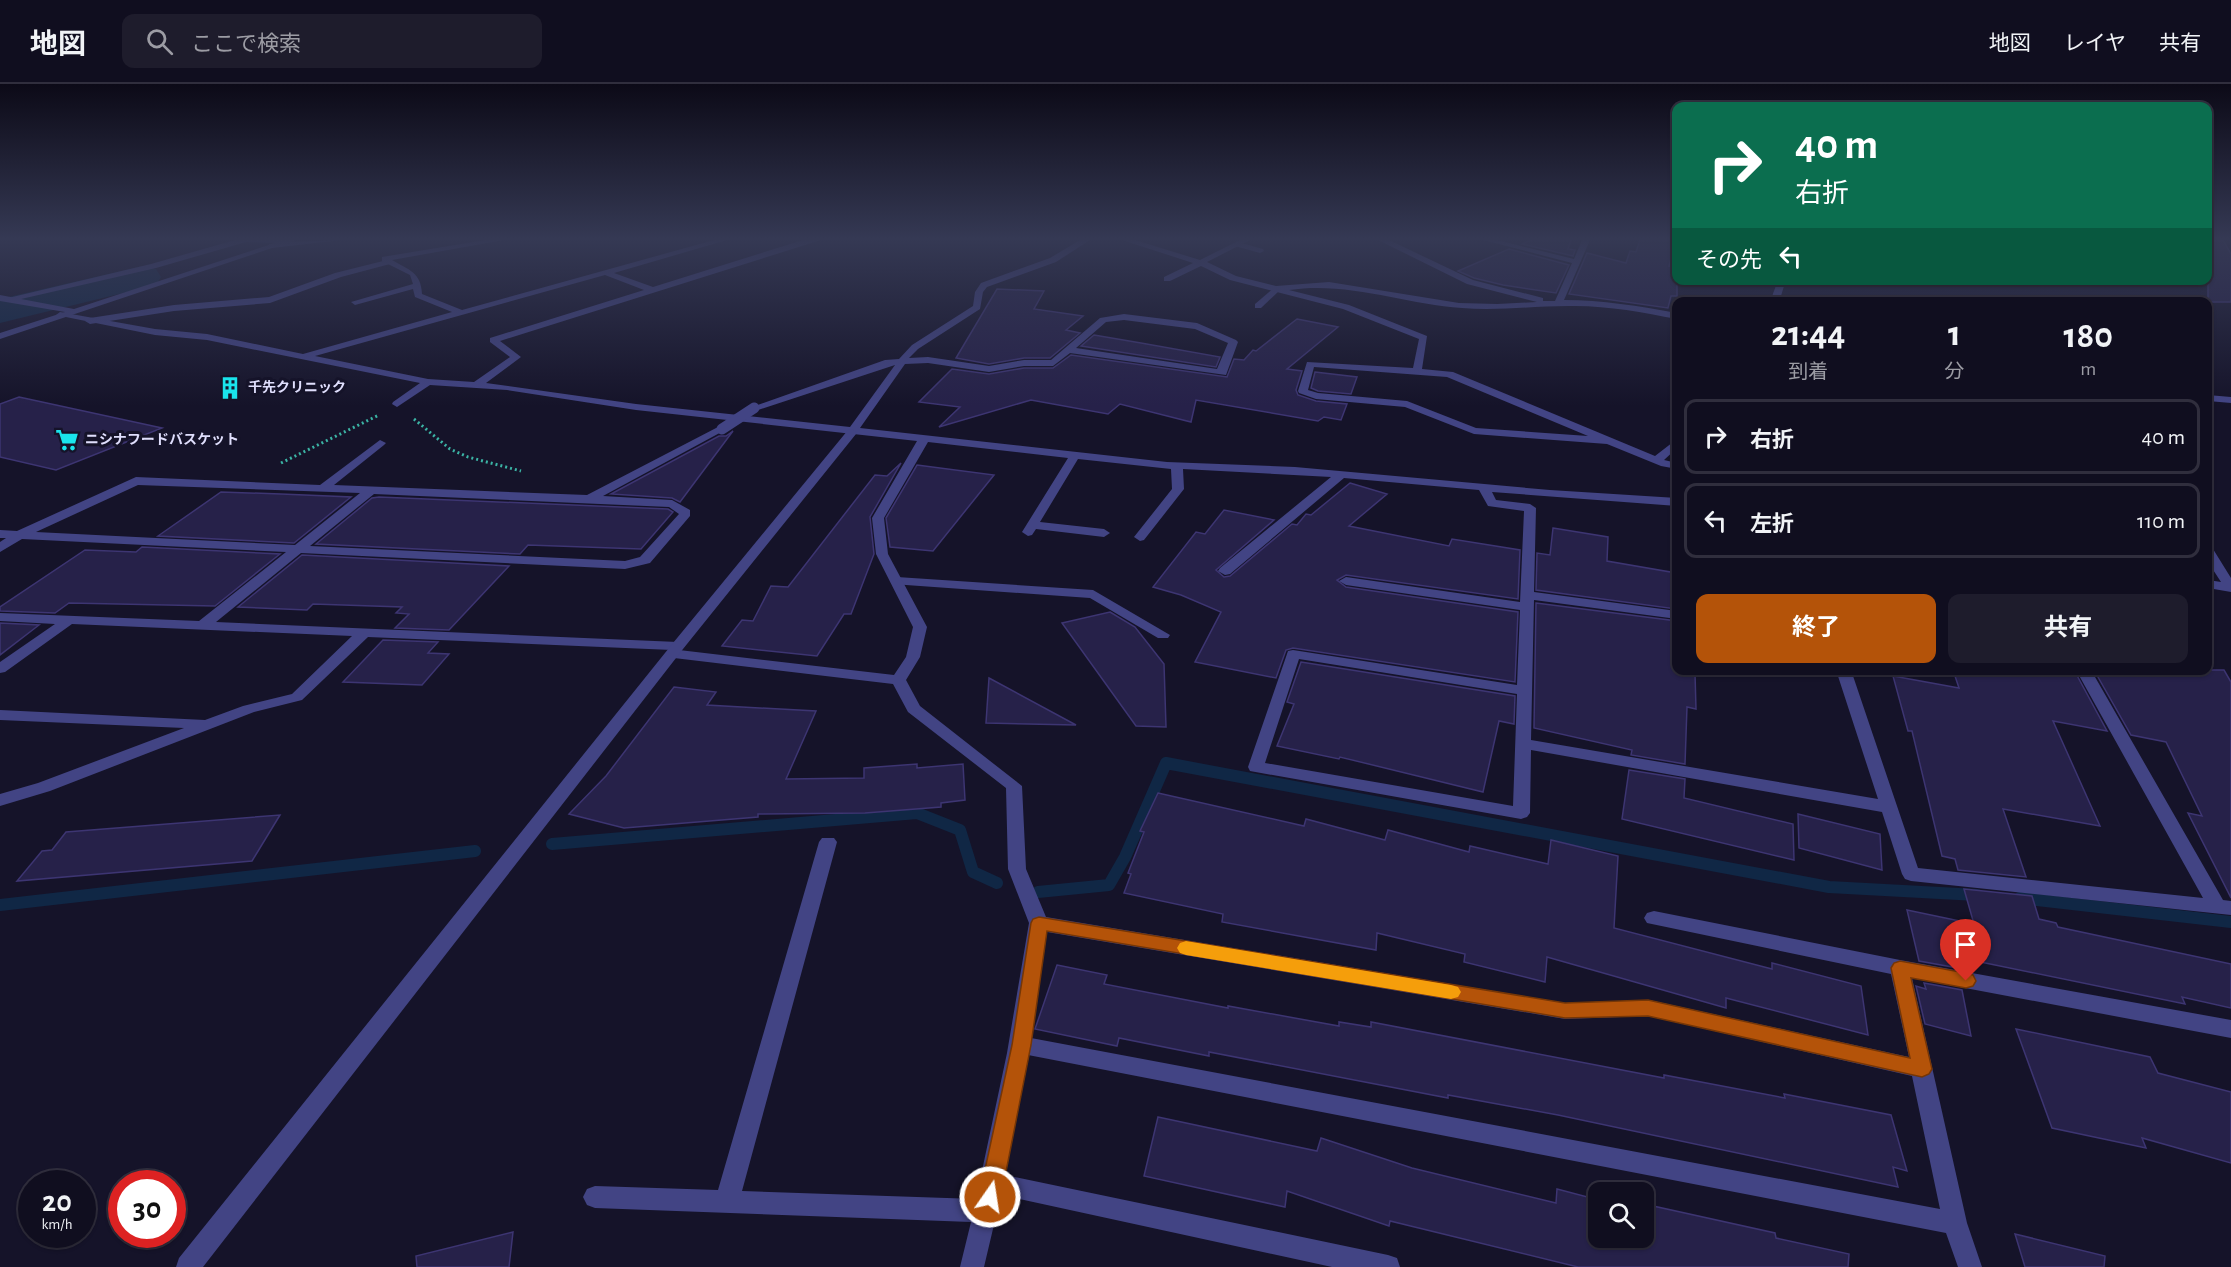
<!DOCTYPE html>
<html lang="ja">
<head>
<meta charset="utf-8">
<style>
	body { margin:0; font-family:"Alegreya Sans","Noto Sans JP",sans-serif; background:#1e1c2c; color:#f1f3f6; height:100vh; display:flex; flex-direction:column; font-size:22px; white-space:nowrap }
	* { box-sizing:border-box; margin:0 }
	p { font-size:20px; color:#9c9ca4 }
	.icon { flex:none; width:33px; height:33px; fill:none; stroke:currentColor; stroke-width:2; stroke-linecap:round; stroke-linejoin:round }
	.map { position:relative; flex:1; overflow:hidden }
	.details { position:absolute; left:1672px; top:213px; width:540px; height:378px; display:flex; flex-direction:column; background:#100e1f; border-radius:12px; box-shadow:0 2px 4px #0004,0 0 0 2px #302e3d }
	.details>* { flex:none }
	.hud { position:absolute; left:1672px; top:18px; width:540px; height:183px; border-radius:12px; box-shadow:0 2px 4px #0004,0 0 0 2px #302e3d; background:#0b6e4f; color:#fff; overflow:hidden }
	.controls { position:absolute; left:1588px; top:1098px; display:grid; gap:12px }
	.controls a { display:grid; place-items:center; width:66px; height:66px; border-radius:12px; background:#100e1f; box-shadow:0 2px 4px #0004,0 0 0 2px #302e3d; font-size:30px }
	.speed { position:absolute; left:18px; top:1086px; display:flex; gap:12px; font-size:30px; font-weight:700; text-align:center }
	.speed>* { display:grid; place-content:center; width:78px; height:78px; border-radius:50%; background:#100e1f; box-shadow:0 2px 4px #0004,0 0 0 2px #302e3d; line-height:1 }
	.speed small { font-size:15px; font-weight:400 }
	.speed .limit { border:9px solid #d22; background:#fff; color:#111 }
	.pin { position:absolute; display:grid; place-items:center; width:51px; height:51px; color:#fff; margin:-62px -26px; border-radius:50% 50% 50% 0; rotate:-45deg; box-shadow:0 0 6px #0007 }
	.pin .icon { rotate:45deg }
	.me { position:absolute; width:66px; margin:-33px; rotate:13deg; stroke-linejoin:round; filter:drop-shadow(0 0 4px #0008) }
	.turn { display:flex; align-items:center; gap:21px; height:126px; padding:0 24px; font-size:27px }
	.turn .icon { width:78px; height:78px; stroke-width:2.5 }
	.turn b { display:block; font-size:42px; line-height:51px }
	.then { display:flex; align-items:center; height:57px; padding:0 24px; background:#0003; gap:12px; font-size:22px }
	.eta { display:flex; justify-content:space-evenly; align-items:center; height:102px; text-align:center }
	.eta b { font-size:36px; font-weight:700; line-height:42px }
	.cta { display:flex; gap:12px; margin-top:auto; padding:12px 24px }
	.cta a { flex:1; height:69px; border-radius:12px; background:#b45309; color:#fff; font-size:24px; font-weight:700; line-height:69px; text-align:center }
	.cta a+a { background:#1e1c2c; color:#f1f3f6 }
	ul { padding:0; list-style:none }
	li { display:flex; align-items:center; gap:18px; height:75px; margin:0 12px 9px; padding:0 12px; border:3px solid #302e3d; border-radius:12px }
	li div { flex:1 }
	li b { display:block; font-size:22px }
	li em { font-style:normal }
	header { display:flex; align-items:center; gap:36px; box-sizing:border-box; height:84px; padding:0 30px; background:#100e1f; border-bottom:2px solid #302e3d }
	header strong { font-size:28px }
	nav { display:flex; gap:33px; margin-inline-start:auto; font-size:21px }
	.search { width:420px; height:54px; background:#1e1c2c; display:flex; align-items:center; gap:15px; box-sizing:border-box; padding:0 21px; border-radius:12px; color:#9c9ca4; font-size:22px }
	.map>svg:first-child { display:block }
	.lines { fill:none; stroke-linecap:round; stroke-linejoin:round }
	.stream { stroke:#102745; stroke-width:12 }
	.river { fill:#102745; fill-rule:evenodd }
	.building { fill:#262149; stroke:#3d3572; stroke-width:1.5 }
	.path { stroke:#3bb3a4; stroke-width:3; stroke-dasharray:2 3; stroke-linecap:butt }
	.service { fill:#424484; fill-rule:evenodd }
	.minor { fill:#424484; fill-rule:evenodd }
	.tertiary { fill:#424484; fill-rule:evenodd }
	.service-bridge { stroke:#424484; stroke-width:11 }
	.route { fill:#b45309; stroke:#753606; stroke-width:1.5 }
	.slow { fill:#f59e0b }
	.labels { text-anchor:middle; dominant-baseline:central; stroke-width:6; stroke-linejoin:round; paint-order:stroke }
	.far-poi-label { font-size:14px; font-weight:bold; fill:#dfdefc; stroke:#151329; text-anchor:start }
</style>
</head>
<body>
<header>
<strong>地図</strong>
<div class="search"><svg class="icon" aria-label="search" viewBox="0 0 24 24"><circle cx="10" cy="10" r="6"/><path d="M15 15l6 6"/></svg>ここで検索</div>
<nav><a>地図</a><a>レイヤ</a><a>共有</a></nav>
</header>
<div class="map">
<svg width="2231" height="1183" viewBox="0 0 2231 1183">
	<rect width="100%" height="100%" fill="#151329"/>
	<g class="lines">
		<g class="stream">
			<path d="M 552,760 L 917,729 L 960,746 L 973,788 L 997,799"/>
			<path d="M 1038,808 L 1109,801 L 1125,773 L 1166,679 L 1829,803 L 1977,811"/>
			<path d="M 2020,814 L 2231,838"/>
			<path d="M 0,821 L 475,767"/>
		</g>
		<path class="river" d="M 143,182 L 156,185 L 161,193 L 156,201 L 0,239 L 0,215 Z"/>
	</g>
	<g class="building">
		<path d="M 1531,156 L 1571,156 L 1568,165 L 1575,166 L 1573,172 L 1522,160 Z"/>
		<path d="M 1640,156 L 1676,156 L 1669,182 L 1677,183 L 1677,212 L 1671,212 L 1668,224 L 1569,210 L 1587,169 L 1626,179 L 1630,167 L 1636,168 Z"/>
		<path d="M 2208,156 L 2223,156 L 2231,170 L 2231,218 L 2208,218 Z"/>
		<path d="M 1509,165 L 1569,181 L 1556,209 L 1503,201 L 1474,194 L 1458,187 Z"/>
		<path d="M 997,205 L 1044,207 L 1034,225 L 1083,232 L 1066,246 L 1080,249 L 1050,274 L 1024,274 L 989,280 L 956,274 Z"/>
		<path d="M 1297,235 L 1338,243 L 1287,285 L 1302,287 L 1296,306 L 1298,311 L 1316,317 L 1347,320 L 1341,336 L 1324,333 L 1318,337 L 1196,316 L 1191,338 L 1120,320 L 1108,330 L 1031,316 L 939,343 L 960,323 L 919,318 L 952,285 L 989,290 L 1024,284 L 1053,284 L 1071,271 L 1227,293 L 1234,275 L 1244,276 L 1253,266 L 1256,267 Z"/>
		<path d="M 1094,251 L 1141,259 L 1220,273 L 1216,283 L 1081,262 Z"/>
		<path d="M 1315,288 L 1357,293 L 1351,310 L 1318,307 L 1311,304 Z"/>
		<path d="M 19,313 L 162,344 L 56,386 L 0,373 L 0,320 Z"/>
		<path d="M 733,347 L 680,418 L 672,414 L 611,410 L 719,352 L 726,352 Z"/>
		<path d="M 901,379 L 870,433 L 874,470 L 851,530 L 844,530 L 817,572 L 722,562 L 742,536 L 753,537 L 771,502 L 788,503 L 875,391 L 887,392 Z"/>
		<path d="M 917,381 L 994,391 L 933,467 L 890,463 L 886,434 Z"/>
		<path d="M 1350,399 L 1387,410 L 1349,442 L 1449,462 L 1452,455 L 1520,466 L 1518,515 L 1346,491 L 1337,496 L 1346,503 L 1518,528 L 1515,598 L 1293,564 L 1286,566 L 1276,594 L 1195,578 L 1221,528 L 1181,511 L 1153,503 L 1196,448 L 1205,450 L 1224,426 L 1274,436 L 1216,486 L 1224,493 L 1230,492 L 1292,440 L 1297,441 L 1306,430 L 1311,431 Z"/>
		<path d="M 221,408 L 281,410 L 351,413 L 294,459 L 158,452 Z"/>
		<path d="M 379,413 L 668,425 L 673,428 L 641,465 L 528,461 L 520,470 L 316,460 L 372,414 Z"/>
		<path d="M 1553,444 L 1608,453 L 1607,477 L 1676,489 L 1676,525 L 1536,506 L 1537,469 L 1550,471 Z"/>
		<path d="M 142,463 L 280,470 L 215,522 L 69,519 L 55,529 L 0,527 L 0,523 L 85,466 L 136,468 Z"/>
		<path d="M 302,471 L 509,482 L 449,546 L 395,544 L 409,530 L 396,529 L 402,523 L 313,520 L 307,526 L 238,523 Z"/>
		<path d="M 1536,519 L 1677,537 L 1677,586 L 1695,589 L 1696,625 L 1687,623 L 1685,680 L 1631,671 L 1632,666 L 1534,644 Z"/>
		<path d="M 1110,528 L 1135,543 L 1164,580 L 1166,643 L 1136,642 L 1062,539 Z"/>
		<path d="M 0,539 L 39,541 L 0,571 Z"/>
		<path d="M 383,556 L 438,558 L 428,569 L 449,570 L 422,601 L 343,598 Z"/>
		<path d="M 1301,578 L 1515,612 L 1514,640 L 1499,637 L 1483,708 L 1340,673 L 1339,675 L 1277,662 L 1294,620 L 1287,618 Z"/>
		<path d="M 1953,586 L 2074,586 L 2107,647 L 2053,637 L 2100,742 L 2003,725 L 2026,793 L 1958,786 L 1955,775 L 1942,772 L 1912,647 L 1908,647 L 1893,592 L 1959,604 Z"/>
		<path d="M 2094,586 L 2224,586 L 2231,598 L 2231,814 L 2188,729 L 2202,732 L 2166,658 L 2131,651 Z"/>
		<path d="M 989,594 L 1076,641 L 986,639 Z"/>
		<path d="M 674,603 L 716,608 L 707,621 L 816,627 L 786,695 L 864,694 L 864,684 L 917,680 L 917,684 L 963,680 L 965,716 L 941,719 L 941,723 L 865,729 L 758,730 L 758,733 L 624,744 L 569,730 L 606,692 Z"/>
		<path d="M 1629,686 L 1685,695 L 1684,714 L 1793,740 L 1794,776 L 1622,735 Z"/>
		<path d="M 1158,709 L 1304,742 L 1306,735 L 1385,756 L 1388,746 L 1469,768 L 1470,762 L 1548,780 L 1551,756 L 1618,772 L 1614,844 L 1772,885 L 1772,879 L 1861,902 L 1868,951 L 1726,914 L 1726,924 L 1547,873 L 1545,898 L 1464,878 L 1465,870 L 1377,849 L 1376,866 L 1222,838 L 1223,830 L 1124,809 L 1131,790 L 1128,789 L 1144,748 L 1140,747 Z"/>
		<path d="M 1798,730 L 1880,750 L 1882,786 L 1799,764 Z"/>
		<path d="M 280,731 L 252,777 L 17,797 L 42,767 L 52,766 L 66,748 Z"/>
		<path d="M 1964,805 L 2032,812 L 2039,835 L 2056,839 L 2058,843 L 2231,880 L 2231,924 L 2182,913 L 2185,920 L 1956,873 L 1958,884 L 1919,877 L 1907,826 L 1974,840 Z"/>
		<path d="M 1057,881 L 1107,891 L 1104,900 L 1228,924 L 1228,922 L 1339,942 L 1339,938 L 1371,943 L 1371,938 L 1664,994 L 1664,991 L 1785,1014 L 1784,1010 L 1891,1031 L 1907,1087 L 1893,1083 L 1898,1103 L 1558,1031 L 1448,1011 L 1448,1014 L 1209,968 L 1209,972 L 1119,954 L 1117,962 L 1035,945 Z"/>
		<path d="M 1924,899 L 1962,906 L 1971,952 L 1925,940 L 1916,902 L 1926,905 Z"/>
		<path d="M 2016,945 L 2150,973 L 2158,989 L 2231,1008 L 2231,1079 L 2142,1054 L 2146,1064 L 2052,1044 Z"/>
		<path d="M 1158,1033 L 1317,1067 L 1321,1054 L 1412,1084 L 1556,1119 L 1557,1105 L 1599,1116 L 1599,1154 L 1644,1154 L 1644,1120 L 1775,1149 L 1776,1154 L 1849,1170 L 1848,1183 L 1578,1183 L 1390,1137 L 1389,1142 L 1287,1107 L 1285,1123 L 1144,1092 Z"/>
		<path d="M 513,1148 L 509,1183 L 417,1183 L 416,1172 Z"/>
		<path d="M 2015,1150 L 2105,1172 L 2104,1183 L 2025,1183 Z"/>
	</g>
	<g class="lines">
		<g class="path">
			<path d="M 414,335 L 450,365 L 468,373 L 521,387"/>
			<path d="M 281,379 L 379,331"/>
		</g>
		<g class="service">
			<path d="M 1238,158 L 1263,165 L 1264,167 L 1260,169 L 1235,162 L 1234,160 Z"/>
			<path d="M 387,176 L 390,176 L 390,180 L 341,193 L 270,219 L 174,227 L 90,240 L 85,237 L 90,234 L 174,221 L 269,213 L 335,189 Z"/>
			<path d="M 1276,202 L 1280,205 L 1279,207 L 1261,224 L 1255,224 L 1255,220 Z"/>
			<path d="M 897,493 L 1093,506 L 1170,551 L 1168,554 L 1158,554 L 1090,514 L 892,500 L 890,497 L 892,494 Z"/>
		</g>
		<g class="minor">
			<path d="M 235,156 L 286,156 L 286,158 L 341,156 L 272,164 L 269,164 L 269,160 L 277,159 L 246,158 L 156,184 L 8,218 L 4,215 L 151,180 Z"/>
			<path d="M 485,156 L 504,156 L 392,176 C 409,186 421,188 422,210 L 462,226 L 714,156 L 727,156 L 614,189 L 653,203 L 803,156 L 821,156 L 500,257 L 521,273 L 486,299 L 636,320 L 850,343 L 895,281 L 758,326 L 749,324 L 885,276 L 899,275 L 912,261 L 973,222 L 975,208 L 981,199 L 1050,174 L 1080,156 L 1090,156 L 1056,178 L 987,203 L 983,208 L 980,225 L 918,265 L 909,274 L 928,273 L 989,282 L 1024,276 L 1051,276 L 1100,234 L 1124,230 L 1197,239 L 1236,256 L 1238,258 L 1226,291 L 1070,269 L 1053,282 L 1024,282 L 989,288 L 928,279 L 905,280 L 860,344 L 1167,378 L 1295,383 L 1550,406 L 1677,414 L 1677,422 L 1492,408 L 1496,416 L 1530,420 L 1536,424 L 1534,508 L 1677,527 L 1677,535 L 1534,516 L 1531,656 L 1878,715 L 1836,586 L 1851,586 L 1918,784 L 2203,814 L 2076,586 L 2091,586 L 2223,816 L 2231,817 L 2231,831 L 1911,797 L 1905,795 L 1902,790 L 1882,728 L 1531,666 L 1530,729 L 1527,733 L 1521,735 L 1250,687 L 1248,683 L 1288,567 L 1293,566 L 1517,601 L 1520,526 L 1346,501 L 1339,497 L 1346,493 L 1520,518 L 1524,427 L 1488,422 L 1479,406 L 1344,394 L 1230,490 L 1225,491 L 1218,487 L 1220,484 L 1331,393 L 1183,385 L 1184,405 L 1144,456 L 1140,457 L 1134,453 L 1172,405 L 1171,385 L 1078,375 L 1040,438 L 1104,445 L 1110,449 L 1104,453 L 1036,445 L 1032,451 L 1028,452 L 1022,448 L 1068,374 L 928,358 L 884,434 L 888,470 L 927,543 L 920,573 L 906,596 L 920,622 L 1022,702 L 1026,785 L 1046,833 L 1565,919 L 1649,916 L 1909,973 L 1891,890 L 1647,839 L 1644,834 L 1647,829 L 1654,827 L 1900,876 L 2231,936 L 2231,954 L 1912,894 L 1967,1139 L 1982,1183 L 1958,1183 L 1946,1149 L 1028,971 L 1005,1091 L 1388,1171 L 1397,1174 L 1400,1183 L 1332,1183 L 1001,1111 L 984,1183 L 960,1183 L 971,1138 L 595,1124 L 587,1121 L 583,1113 L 587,1105 L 595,1102 L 718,1106 L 819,758 L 822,754 L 834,754 L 837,758 L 742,1107 L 976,1115 L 1007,969 L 1029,839 L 1008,785 L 1006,704 L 908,628 L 893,600 L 674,574 L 667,570 L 672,566 L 368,553 L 302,616 L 254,628 L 50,707 L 0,722 L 0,710 L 38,699 L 184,644 L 0,636 L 0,626 L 205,636 L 243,622 L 292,610 L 352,552 L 72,540 L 5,588 L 0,589 L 0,578 L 55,540 L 0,537 L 0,529 L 199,537 L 286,468 L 22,455 L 0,468 L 0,458 L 6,454 L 0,454 L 0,446 L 17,447 L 136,393 L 320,401 L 380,356 L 386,359 L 384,361 L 334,401 L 587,411 L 718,343 L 727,345 L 603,412 L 672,416 L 690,426 L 690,432 L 650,479 L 625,485 L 301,469 L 216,538 L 678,558 L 685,562 L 679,566 L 894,591 L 906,573 L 913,543 L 876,470 L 872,434 L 917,357 L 636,326 L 507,306 L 430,301 L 397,323 L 392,320 L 393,318 L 420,299 L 207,256 L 155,251 L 56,231 L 60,228 L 155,245 L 207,250 L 303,270 L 452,228 L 415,213 L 413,205 L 355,221 L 351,218 L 413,200 L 410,191 L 382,177 L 382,173 ZM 605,191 L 644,206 L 490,254 L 490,258 L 510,273 L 474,298 L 428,295 L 315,272 ZM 1124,236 L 1195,245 L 1228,259 L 1217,285 L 1076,264 L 1106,238 ZM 138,401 L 360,409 L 295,461 L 36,448 ZM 374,410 L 669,423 L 679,430 L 640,473 L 625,477 L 310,462 ZM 1299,575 L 1517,610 L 1513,722 L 1265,679 ZM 1047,848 L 1565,935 L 1649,932 L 1912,992 L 1940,1125 L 1031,954 Z"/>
			<path d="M 1122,156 L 1135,156 L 1200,176 L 1240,156 L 1250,156 L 1207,178 L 1236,192 L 1276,202 L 1329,198 L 1459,219 L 1497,220 L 1537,218 L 1467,200 L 1378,156 L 1389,156 L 1473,196 L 1543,214 L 1543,217 L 1555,217 L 1572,179 L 1483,156 L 1497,156 L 1574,175 L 1582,156 L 1590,156 L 1564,216 C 1602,216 1639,222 1677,229 L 1677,235 C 1641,228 1605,221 1568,222 C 1532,222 1497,227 1462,224 C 1404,220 1348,197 1289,206 L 1349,221 L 1427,252 L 1422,285 L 1453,288 L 1655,372 L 1677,355 L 1677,364 L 1664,376 L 1677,379 L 1677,385 L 1661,382 L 1607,360 L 1474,350 L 1405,323 L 1316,315 L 1299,309 L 1298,307 L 1307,278 L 1413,284 L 1419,255 L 1343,225 L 1230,196 L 1201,182 L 1170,197 L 1164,197 L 1164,193 L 1193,179 ZM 1314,283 L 1447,293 L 1588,352 L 1476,344 L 1407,317 L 1318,309 L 1308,306 Z"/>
			<path d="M 1778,196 L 1786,196 L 1779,218 L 1770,218 Z"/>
			<path d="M 2208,311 L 2231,313 L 2231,319 L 2208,317 Z"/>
			<path d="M 2208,464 L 2213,465 L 2231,494 L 2231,508 L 2208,504 L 2208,496 L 2221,498 L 2208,478 Z"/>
		</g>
		<g class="tertiary">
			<path d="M 284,156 L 296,156 L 0,255 L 0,249 L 65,228 L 0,217 L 0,211 L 74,225 Z"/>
			<path d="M 852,345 L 857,348 L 856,350 L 683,565 L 203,1183 L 176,1183 L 179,1174 L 673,559 L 848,346 Z"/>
		</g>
		<path class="service-bridge" d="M 722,345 L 754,324"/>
	</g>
	<linearGradient id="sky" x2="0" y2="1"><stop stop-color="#0c0a17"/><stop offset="0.48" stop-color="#353954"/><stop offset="1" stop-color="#353954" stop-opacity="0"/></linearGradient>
	<rect width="2231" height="322" fill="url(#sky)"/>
	<path class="route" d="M 1039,833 L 1565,919 L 1648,916 L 1910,974 L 1891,884 L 1894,879 L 1900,877 L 1966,889 L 1973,891 L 1976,897 L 1973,902 L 1966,904 L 1911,894 L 1932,985 L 1929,990 L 1922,993 L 1648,932 L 1565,934 L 1047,847 L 1031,961 L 1001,1113 L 998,1120 L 990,1123 L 983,1120 L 979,1113 L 1012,961 L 1031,839 L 1033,835 Z"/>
	<path class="slow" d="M 1186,857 L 1451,901 L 1458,903 L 1461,908 L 1458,913 L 1451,915 L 1186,871 L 1180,869 L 1177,864 L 1180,859 Z"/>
	<defs>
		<g id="building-bare" transform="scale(1.8)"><path d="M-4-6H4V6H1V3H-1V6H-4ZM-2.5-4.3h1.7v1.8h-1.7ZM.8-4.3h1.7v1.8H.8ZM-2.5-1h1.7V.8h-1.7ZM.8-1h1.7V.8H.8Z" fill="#1ae4ec" stroke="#151329" stroke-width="2.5" paint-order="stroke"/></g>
		<g id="supermarket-bare" transform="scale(1.8)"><path d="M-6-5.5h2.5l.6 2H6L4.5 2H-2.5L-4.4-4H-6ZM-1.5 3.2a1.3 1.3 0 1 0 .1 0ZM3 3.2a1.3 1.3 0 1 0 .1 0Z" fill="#1ae4ec" stroke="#151329" stroke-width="2.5" paint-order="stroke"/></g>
	</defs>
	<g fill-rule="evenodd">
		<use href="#building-bare" x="230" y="304"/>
		<use href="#supermarket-bare" x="67" y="356"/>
	</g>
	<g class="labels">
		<g class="far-poi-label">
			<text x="248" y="304">千先クリニック</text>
			<text x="85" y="356">ニシナフードバスケット</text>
		</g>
	</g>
</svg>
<div class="controls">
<a><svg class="icon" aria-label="search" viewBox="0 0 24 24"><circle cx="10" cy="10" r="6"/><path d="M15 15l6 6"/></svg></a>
</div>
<div class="speed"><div>20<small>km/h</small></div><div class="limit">30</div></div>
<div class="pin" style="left:1966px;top:897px;background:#d93025"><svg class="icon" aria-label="arrive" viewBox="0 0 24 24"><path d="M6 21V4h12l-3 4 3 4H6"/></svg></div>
<svg class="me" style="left:990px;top:1113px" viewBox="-20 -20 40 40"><circle r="17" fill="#b45309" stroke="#fff" stroke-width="3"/><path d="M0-11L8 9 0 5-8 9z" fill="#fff"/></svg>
<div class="hud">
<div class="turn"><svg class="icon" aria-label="right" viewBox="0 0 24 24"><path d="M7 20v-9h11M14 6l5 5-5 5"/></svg><div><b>40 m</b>右折</div></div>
<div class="then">その先<svg class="icon" aria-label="left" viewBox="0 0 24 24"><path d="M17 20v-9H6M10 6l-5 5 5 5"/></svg></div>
</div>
<section class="details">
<div class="eta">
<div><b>21:44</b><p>到着</p></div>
<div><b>1</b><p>分</p></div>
<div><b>180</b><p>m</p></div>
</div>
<ul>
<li><svg class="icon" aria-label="right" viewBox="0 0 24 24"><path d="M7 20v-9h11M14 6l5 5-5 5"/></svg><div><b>右折</b></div><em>40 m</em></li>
<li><svg class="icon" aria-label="left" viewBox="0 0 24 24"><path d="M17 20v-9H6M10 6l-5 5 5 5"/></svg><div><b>左折</b></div><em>110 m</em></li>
</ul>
<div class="cta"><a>終了</a><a>共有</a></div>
</section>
</div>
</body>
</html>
